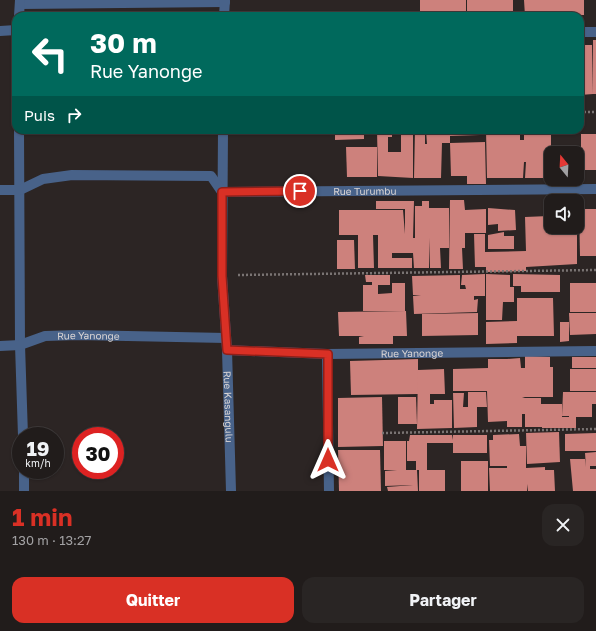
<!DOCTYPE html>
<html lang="fr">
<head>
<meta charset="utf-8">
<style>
	body { margin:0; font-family:"Golos Text",sans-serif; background:#292524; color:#f1f3f6; height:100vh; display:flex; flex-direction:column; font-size:15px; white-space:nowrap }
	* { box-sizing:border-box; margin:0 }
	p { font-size:13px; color:#a2a1a3 }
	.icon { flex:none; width:22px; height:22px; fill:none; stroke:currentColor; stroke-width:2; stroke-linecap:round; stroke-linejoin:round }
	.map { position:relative; height:491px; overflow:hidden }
	.side { display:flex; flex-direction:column; background:#211c1b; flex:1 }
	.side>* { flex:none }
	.top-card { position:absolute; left:12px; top:12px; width:572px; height:122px; border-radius:12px; box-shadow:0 1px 3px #0004,0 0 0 1px #3e3a3a; background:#00695c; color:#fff; overflow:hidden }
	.needle { width:26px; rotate:342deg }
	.buttons { position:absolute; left:544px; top:146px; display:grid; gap:8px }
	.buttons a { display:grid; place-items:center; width:40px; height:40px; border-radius:8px; background:#211c1b; box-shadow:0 1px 3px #0004,0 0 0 1px #3e3a3a; font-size:20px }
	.speed { position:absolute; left:12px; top:427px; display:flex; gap:8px; font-size:20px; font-weight:700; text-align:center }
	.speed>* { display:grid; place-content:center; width:52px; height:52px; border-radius:50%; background:#211c1b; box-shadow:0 1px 3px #0004,0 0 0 1px #3e3a3a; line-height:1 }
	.speed small { font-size:10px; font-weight:400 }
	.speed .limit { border:6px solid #d22; background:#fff; color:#111 }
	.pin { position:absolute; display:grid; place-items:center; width:34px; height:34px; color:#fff; margin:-17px; border:2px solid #fff; border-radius:50%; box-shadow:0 1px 4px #0007 }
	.me { position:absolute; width:44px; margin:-22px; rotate:0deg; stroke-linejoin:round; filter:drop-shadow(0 0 3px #0008) }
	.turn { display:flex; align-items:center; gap:14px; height:84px; padding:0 12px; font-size:18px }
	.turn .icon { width:52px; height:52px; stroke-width:2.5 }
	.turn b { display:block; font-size:28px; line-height:34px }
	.then { display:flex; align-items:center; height:38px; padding:0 12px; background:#0003; gap:8px; font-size:15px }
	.round { display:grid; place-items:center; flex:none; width:42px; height:42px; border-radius:12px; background:#292524 }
	.head { display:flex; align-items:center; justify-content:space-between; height:68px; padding:0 12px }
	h1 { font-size:24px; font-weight:700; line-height:30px; color:#d93025 }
	.cta { display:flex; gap:8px; margin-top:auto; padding:8px 12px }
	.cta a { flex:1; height:46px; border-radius:12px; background:#d93025; color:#fff; font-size:16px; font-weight:700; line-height:46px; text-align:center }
	.cta a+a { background:#292524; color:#f1f3f6 }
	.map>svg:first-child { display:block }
	.building { fill:#cd817c }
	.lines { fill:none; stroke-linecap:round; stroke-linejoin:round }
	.path { stroke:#7a7473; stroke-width:2.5; stroke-dasharray:2 2; stroke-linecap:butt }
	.street { stroke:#486289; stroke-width:10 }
	.route-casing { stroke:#8d1f18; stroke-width:10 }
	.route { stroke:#d93025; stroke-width:7 }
	.labels { text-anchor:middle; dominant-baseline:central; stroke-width:4; stroke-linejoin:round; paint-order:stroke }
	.street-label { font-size:10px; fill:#d9d4d4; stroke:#2c2524 }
</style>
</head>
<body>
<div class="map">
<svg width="596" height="491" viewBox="0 0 596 491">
	<rect width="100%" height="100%" fill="#2c2524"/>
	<g class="building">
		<path d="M 420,0 L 466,0 L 466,15 L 420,16 Z"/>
		<path d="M 467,0 L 513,0 L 513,15 L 467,16 Z"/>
		<path d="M 524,0 L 584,0 L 584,15 L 525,16 Z"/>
		<rect x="593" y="40" width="3" height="54"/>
		<path d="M 580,45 L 592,45 L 593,94 L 580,95 Z"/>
		<path d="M 335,130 L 364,130 L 364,139 L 335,140 Z"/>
		<path d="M 377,130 L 392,130 L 392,137 L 388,137 L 388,152 L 396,152 L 396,168 L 396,152 L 401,152 L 401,130 L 413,130 L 413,178 L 378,176 Z"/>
		<path d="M 415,130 L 425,130 L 425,144 L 427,144 L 426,130 L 480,130 L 480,135 L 450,136 L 450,143 L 442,143 L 441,178 L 414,178 Z"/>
		<path d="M 486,130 L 522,130 L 522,134 L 520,134 L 520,140 L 524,140 L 524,133 L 528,133 L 523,133 L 523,130 L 549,130 L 549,133 L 551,133 L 551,178 L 525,178 L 526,162 L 533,162 L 524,162 L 523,178 L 487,178 Z"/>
		<rect x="581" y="134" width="15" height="36"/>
		<path d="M 485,142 L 486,184 L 467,184 L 467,176 L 451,176 L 450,143 Z"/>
		<path d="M 346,147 L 377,147 L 377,177 L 347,177 Z"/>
		<rect x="560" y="179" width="10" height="3"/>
		<path d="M 450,200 L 464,200 L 465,210 L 486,209 L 486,233 L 465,233 L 465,248 L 462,248 L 463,269 L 449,269 Z"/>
		<path d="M 376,201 L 414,201 L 413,238 L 415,238 L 415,206 L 422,206 L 422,201 L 429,201 L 429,208 L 449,208 L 449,248 L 440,248 L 441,268 L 430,268 L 429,238 L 429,268 L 414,268 L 413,253 L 392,253 L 392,258 L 412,258 L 412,268 L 378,268 L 378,235 L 373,235 L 374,268 L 358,268 L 358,235 L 339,235 L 339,210 L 403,210 L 405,234 L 405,209 L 376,209 Z"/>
		<path d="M 488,208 L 515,210 L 516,230 L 498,231 L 498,224 L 488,225 Z"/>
		<path d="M 579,209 L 596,209 L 596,256 L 580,256 Z"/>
		<path d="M 549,216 L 550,236 L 550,227 L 577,227 L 577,264 L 526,267 L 526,271 L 486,272 L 486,267 L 475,267 L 474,234 L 485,234 L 485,252 L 526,251 L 525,217 Z"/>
		<path d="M 504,232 L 504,236 L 514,236 L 514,249 L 488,249 L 488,235 Z"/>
		<path d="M 337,240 L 354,240 L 355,269 L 337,269 Z"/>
		<path d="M 485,274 L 485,296 L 474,296 L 474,300 L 478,299 L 477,312 L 414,314 L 413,296 L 421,295 L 413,295 L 412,276 L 460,275 L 460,289 L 466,289 L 465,285 L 461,285 L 462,275 Z"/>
		<path d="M 486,274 L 510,275 L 510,287 L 514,287 L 514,302 L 503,302 L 502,320 L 486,320 Z"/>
		<path d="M 513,274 L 560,275 L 560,292 L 521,292 L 521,286 L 513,286 Z"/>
		<path d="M 365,275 L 390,275 L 390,285 L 378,285 L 378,294 L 392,293 L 392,283 L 405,283 L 405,311 L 363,311 L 363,285 L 372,285 L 372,282 L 366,282 Z"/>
		<rect x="570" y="283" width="26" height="29"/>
		<path d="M 517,298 L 553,298 L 554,336 L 517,336 L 517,343 L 486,344 L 486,322 L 517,321 Z"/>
		<path d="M 406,311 L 407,336 L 393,336 L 393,344 L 359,344 L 359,337 L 364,336 L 339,336 L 338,312 Z"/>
		<path d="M 478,313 L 478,335 L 422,336 L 422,314 Z"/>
		<path d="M 569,313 L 596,313 L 596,334 L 570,335 Z"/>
		<path d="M 560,322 L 569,322 L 569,341 L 560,342 Z"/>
		<path d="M 525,356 L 550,357 L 550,367 L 553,367 L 553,397 L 522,397 L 525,398 L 525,410 L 525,398 L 541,398 L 541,404 L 562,404 L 562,417 L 569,417 L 569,416 L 562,416 L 563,392 L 596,392 L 596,404 L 592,404 L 592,417 L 576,417 L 576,428 L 542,428 L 542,427 L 525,427 L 525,414 L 522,414 L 522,427 L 507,427 L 507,421 L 488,422 L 487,391 L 453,391 L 453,369 L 488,368 L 488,359 L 507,359 L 507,388 L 507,359 L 520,358 L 521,368 L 525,368 Z"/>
		<rect x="572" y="357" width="24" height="11"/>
		<path d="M 418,359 L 418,394 L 351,395 L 350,361 Z"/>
		<path d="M 444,369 L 445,394 L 430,394 L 430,404 L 434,404 L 434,400 L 452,400 L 452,428 L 417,429 L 418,370 Z"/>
		<rect x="570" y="369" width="26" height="22"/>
		<path d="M 468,392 L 486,392 L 487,407 L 477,407 L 477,427 L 454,428 L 453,393 L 464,393 L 463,407 L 468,407 Z"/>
		<path d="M 382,397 L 383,446 L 338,447 L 338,398 Z"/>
		<path d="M 398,397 L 416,397 L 417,424 L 398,424 Z"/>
		<path d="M 559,432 L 560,462 L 527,464 L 526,433 Z"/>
		<path d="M 596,433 L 596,451 L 565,451 L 565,434 Z"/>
		<path d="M 519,434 L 520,446 L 526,446 L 526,468 L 545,467 L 545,470 L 554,470 L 555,491 L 528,491 L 527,484 L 527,491 L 507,491 L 507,470 L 507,491 L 490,491 L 489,468 L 507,468 L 507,466 L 490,466 L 489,440 L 493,440 L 493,435 Z"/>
		<path d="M 410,435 L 452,435 L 452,440 L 453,435 L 487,435 L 487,453 L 453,453 L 453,443 L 427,443 L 427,470 L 445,470 L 445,491 L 419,491 L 419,470 L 416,470 L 416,461 L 407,461 L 407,441 L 409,441 Z"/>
		<path d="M 384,441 L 406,441 L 406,470 L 417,470 L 418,491 L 388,491 L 387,487 L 413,485 L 385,486 L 385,471 L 397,470 L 384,470 Z"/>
		<path d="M 338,450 L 380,450 L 381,491 L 339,491 Z"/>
		<path d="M 596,452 L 596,466 L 590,466 L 590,469 L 596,469 L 596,491 L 573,491 L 570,459 L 585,459 L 586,467 L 585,453 Z"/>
		<rect x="461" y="461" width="27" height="30"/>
	</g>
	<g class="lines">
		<g class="path">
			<path d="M 580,112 L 596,112"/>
			<path d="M 238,275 L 596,270"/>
			<path d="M 382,433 L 596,429"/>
		</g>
		<g class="street">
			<path d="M 20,4 L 225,2"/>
			<path d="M 19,16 L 20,0"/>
			<path d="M 224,16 L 225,0"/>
			<path d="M 0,31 L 16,30"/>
			<path d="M 580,32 L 596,32"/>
			<path d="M 19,130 L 20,345 L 23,436"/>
			<path id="s1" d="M 223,130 L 222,276 L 227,350 L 231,491"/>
			<path id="s2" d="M 0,190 L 20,190 L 43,179 L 72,175 L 211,176 L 222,192 L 596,189"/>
			<path id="s3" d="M 0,346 L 20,345 L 45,336 L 78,335 L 226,338"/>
			<path id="s4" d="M 227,350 L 327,354 L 596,351"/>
			<path d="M 327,354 L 329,491"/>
			<path d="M 24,470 L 24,491"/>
		</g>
	</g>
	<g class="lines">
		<g class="route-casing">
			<path id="route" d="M 300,191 L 222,192 L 222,276 L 227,350 L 328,354 L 328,460"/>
		</g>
		<use href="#route" class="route"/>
	</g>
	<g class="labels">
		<g class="street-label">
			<text stroke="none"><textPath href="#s2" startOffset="376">Rue Turumbu</textPath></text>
			<text stroke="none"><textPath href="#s3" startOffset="90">Rue Yanonge</textPath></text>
			<text stroke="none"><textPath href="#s4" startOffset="185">Rue Yanonge</textPath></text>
			<text stroke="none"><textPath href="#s1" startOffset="277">Rue Kasangulu</textPath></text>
		</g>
	</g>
</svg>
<div class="buttons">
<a><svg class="needle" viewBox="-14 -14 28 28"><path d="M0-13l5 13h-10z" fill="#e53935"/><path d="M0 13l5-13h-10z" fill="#a2a1a3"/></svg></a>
<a><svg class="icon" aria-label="sound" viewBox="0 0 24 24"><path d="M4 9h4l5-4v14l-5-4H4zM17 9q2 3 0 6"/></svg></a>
</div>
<div class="speed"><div>19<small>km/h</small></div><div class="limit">30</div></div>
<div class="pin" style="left:300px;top:191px;background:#d93025"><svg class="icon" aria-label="arrive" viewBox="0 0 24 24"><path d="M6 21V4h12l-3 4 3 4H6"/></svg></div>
<svg class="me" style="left:328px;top:460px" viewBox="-20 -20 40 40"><path d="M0-17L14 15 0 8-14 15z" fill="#d93025" stroke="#fff" stroke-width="4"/></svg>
<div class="top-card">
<div class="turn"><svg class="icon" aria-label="left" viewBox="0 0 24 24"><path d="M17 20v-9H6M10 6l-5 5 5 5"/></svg><div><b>30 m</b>Rue Yanonge</div></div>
<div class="then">Puis<svg class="icon" aria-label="right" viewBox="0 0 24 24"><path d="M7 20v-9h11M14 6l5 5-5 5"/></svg></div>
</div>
</div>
<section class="side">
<div class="head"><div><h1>1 min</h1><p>130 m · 13:27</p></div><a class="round"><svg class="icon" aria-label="close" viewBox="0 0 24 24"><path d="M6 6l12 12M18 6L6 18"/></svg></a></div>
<div class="cta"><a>Quitter</a><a>Partager</a></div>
</section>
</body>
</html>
